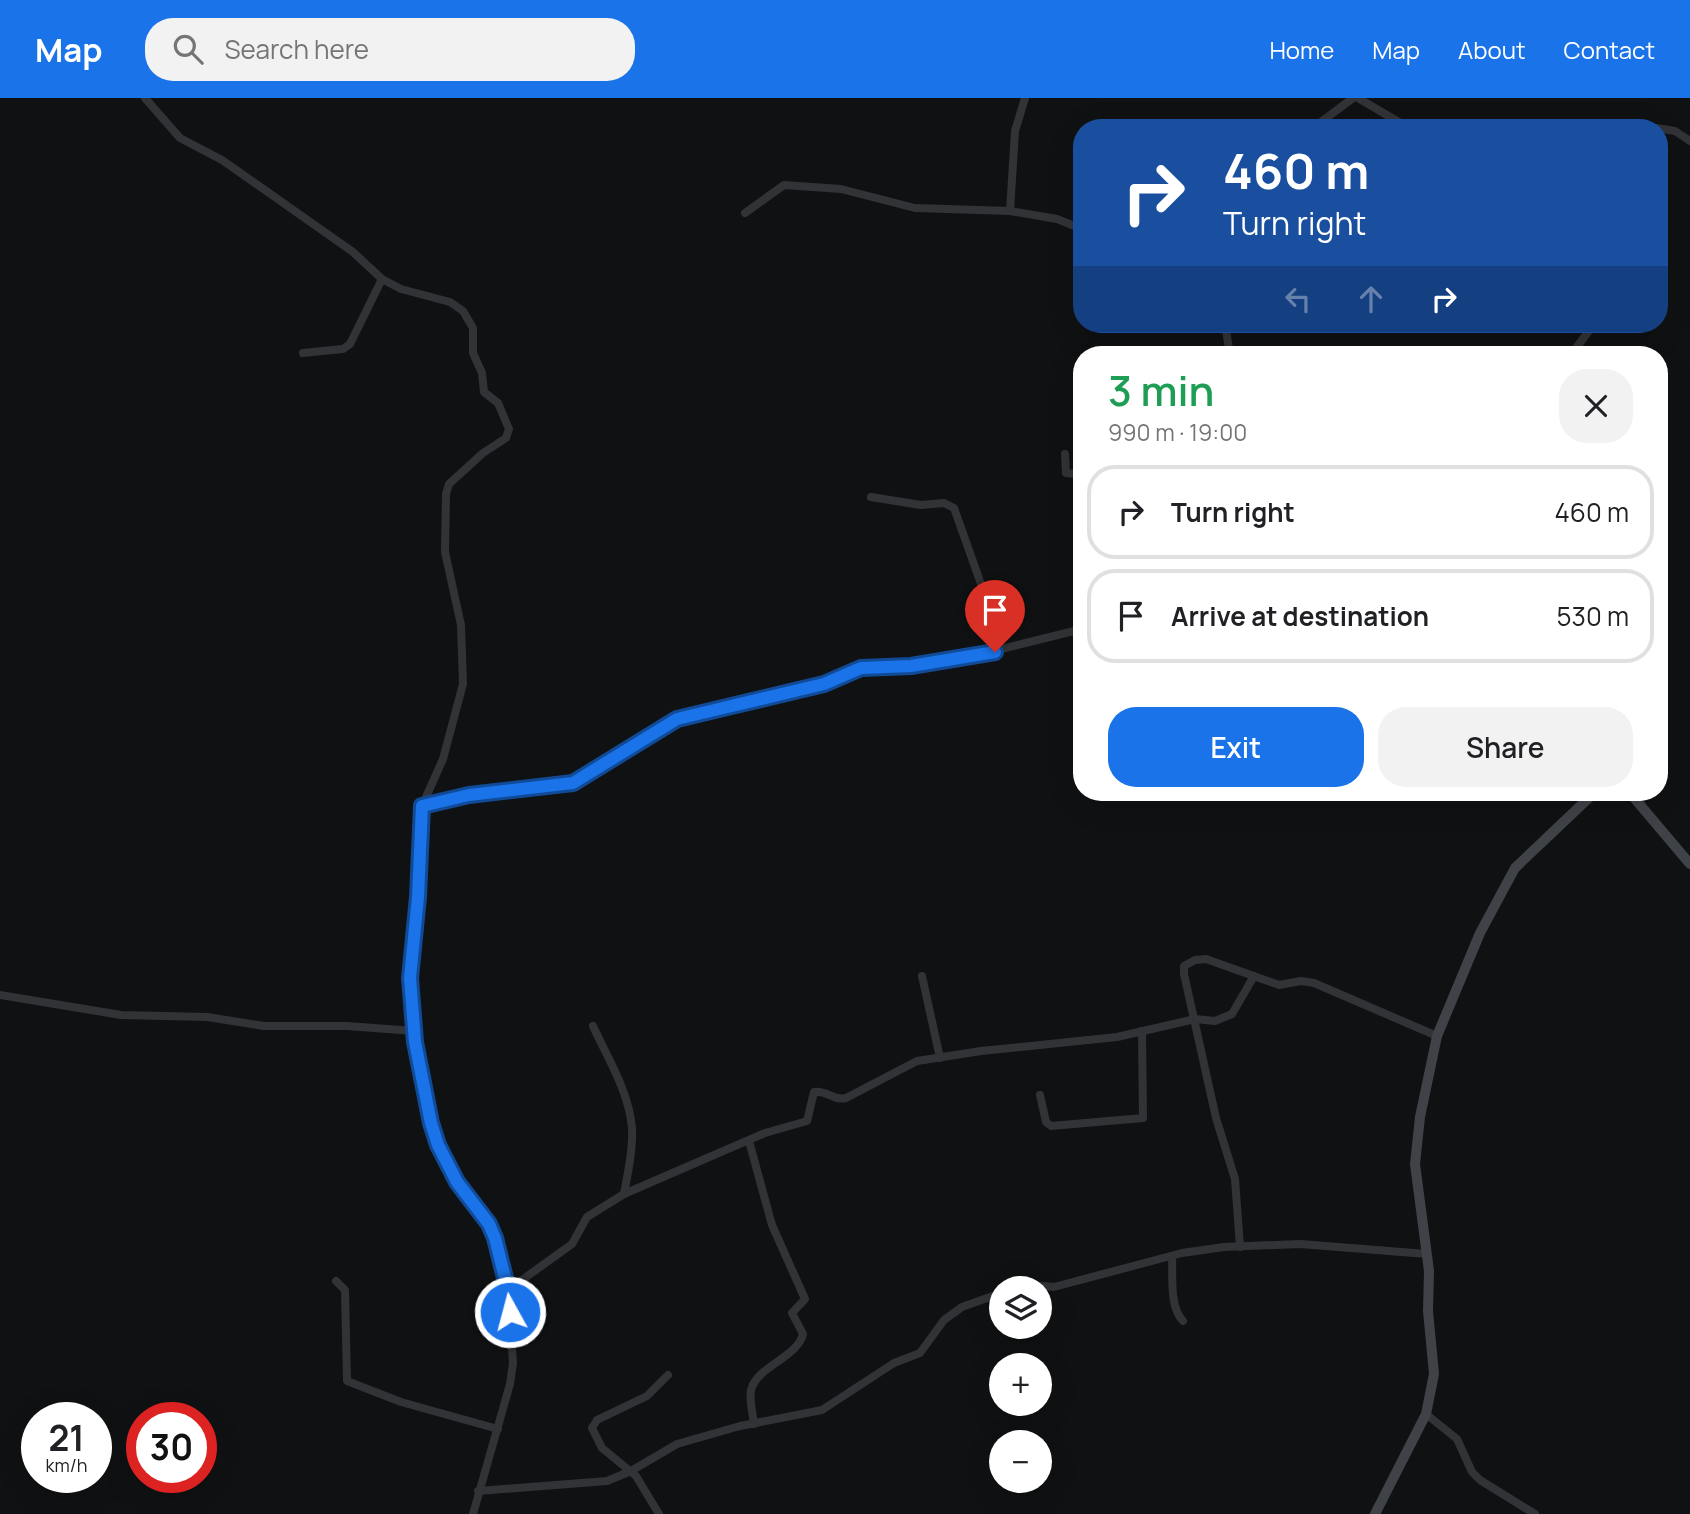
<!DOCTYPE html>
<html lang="en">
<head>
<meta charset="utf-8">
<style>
	body { margin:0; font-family:Manrope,sans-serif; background:#f2f2f2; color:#202124; height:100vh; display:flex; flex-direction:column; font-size:26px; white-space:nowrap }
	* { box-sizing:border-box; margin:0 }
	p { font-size:23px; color:#757577 }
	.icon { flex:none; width:38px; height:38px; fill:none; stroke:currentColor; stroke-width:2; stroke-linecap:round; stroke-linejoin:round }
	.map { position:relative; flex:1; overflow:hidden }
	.panel { position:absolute; left:1073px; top:248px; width:595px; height:455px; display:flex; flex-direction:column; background:#fff; border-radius:28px; box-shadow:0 7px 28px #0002 }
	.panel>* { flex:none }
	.hud { position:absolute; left:1073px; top:21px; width:595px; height:214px; border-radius:28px; box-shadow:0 7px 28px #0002; background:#1a4fa0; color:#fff; overflow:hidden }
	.buttons { position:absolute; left:989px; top:1178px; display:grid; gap:14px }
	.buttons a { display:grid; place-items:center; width:63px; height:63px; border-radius:50%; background:#fff; box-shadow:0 7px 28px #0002; font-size:35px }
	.speed { position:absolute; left:21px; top:1304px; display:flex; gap:14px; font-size:35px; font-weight:700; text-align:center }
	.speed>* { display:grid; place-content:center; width:91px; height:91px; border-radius:50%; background:#fff; box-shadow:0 7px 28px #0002; line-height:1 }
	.speed small { font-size:18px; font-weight:400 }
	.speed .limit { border:10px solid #d22; background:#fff; color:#111 }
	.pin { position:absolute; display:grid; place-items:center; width:60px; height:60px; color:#fff; margin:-72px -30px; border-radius:50% 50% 50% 0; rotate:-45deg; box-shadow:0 0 7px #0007 }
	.pin .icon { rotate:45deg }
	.me { position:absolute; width:77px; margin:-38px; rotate:353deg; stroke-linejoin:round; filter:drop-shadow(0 0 5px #0008) }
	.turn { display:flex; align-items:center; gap:24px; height:147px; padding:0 35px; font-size:32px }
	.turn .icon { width:91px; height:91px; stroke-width:2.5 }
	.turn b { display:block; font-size:49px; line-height:60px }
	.lanes { display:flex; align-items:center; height:66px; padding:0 35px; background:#0003; justify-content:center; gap:35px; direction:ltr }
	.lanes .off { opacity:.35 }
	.round { display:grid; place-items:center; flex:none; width:74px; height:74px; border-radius:28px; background:#f2f2f2 }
	.overview { display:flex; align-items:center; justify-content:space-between; height:119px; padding:0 35px }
	h1 { font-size:42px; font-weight:600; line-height:52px; color:#1e9e55 }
	.primary-button { display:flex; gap:14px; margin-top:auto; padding:14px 35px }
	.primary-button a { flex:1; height:80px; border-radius:28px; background:#1a73e8; color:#fff; font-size:28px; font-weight:600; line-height:80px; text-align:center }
	.primary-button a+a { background:#f2f2f2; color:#202124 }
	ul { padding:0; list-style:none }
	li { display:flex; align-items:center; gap:21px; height:94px; margin:0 14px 10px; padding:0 21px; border:4px solid #e0e0e0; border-radius:28px }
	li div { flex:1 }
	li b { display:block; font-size:26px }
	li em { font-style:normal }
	header { display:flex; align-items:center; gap:42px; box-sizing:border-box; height:98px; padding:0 35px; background:#1a73e8; color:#fff }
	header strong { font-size:33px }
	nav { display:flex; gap:38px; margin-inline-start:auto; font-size:24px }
	.search { width:490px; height:63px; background:#f2f2f2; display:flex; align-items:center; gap:18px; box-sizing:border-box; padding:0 24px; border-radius:28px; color:#757577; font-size:26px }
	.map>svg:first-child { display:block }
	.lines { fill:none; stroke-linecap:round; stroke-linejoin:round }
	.street { stroke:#313337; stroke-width:8 }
	.secondary { stroke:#3f4247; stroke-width:10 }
	.route-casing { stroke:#114b97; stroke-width:18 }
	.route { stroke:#1a73e8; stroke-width:12 }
</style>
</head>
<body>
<header>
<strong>Map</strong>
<div class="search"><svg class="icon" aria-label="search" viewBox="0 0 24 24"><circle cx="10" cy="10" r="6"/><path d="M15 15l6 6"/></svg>Search here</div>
<nav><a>Home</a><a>Map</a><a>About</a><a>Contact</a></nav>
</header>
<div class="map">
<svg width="1690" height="1416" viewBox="0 0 1690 1416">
	<rect width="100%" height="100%" fill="#101112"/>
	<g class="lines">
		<g class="street">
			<path d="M 145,0 L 180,40 L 222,62 L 353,154 L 382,181 L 401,191 L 450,204 L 463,213 L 473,230 L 473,255 L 482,275 L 484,294 L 498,305 L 509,331 L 506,340 L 483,355 L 449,386 L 446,396 L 445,454 L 461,527 L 463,586 L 443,661 L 422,708 L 418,799 L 410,880 L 414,933 L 431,1025 L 444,1063 L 489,1126 L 501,1158 L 508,1192 L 513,1265 L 510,1286 L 473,1416"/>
			<path d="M 1358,0 L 1409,30"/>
			<path d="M 1313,30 L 1353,0"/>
			<path d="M 1656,30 L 1675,33 L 1690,43"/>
			<path d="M 1010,113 L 1015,33 L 1025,0"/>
			<path d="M 745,115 L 784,87 L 841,91 L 915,110 L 1010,113 L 1057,121 L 1082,131"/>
			<path d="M 1225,226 L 1230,257"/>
			<path d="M 303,255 L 343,251 L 350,246 L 382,181"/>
			<path d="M 1571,257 L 1594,226"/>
			<path d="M 1065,356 L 1066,375 L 1082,377"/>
			<path d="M 871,399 L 921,407 L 944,405 L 954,410 L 981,486 L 995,554"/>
			<path d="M 422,708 L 469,697 L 573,685 L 677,621 L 824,586 L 861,570 L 911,568 L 969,559 L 1082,531"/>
			<path d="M 922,878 L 940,960"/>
			<path d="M 0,897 L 121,917 L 207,919 L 264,928 L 347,928 L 414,933"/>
			<path d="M 593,928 C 608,961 629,994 632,1030 C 633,1052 628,1074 624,1096"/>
			<path d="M 1040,997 L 1046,1024 L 1051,1028 L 1143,1020 L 1142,933"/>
			<path d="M 749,1043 L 772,1127 L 805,1201 L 792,1215 L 803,1236 C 797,1260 757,1268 751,1292 C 749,1303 753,1316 754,1326"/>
			<path d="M 1240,1149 L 1235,1081 L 1216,1020 L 1184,876 L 1184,868 L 1195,862 L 1206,861 L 1279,887 L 1301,883 L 1314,885 L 1437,938"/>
			<path d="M 1172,1158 C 1173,1176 1169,1209 1183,1223"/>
			<path d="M 336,1183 L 345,1192 L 347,1283 L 401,1304 L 498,1331"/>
			<path d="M 1009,1190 L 1021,1186 L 1054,1189 L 1182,1155 L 1224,1149 L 1300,1146 L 1427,1156"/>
			<path d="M 508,1192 L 572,1146 L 587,1119 L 624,1096 L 765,1035 L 807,1023 L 814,994 C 827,992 833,1003 846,1000 L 917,963 L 981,953 L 1117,939 L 1195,921 L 1215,923 L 1232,916 L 1254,878"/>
			<path d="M 1426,1316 L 1457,1341 L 1472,1374 L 1480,1382 L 1535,1416"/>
			<path d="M 478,1393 L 607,1383 L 631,1373 L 677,1346 L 740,1328 L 822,1312 L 894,1265 L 920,1255 L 944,1222 L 962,1209 L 1001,1195"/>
			<path d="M 659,1416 L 636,1378 L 602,1350 L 592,1330 L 597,1322 L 647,1298 L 668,1277"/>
		</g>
		<g class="secondary">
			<path d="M 1630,695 L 1690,766"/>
			<path d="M 1375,1416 L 1426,1316 L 1434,1276 L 1428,1213 L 1429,1173 L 1415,1066 L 1420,1019 L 1437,938 L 1480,835 L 1515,770 L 1594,695"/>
		</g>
	</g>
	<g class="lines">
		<g class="route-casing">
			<path id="route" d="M 510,1214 L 508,1192 L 495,1140 L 489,1126 L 457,1084 L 438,1047 L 431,1025 L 415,944 L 410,880 L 418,799 L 422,708 L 469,697 L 573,685 L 677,621 L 824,586 L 861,570 L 911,568 L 995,554"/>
		</g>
		<use href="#route" class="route"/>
	</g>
</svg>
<div class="buttons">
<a><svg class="icon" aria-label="layers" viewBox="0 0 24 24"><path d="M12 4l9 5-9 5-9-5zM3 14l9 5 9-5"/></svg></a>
<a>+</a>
<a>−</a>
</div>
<div class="speed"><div>21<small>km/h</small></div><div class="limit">30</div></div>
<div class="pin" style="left:995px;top:554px;background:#d93025"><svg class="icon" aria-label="arrive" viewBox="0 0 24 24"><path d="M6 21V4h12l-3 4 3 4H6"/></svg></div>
<svg class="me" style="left:510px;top:1214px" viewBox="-20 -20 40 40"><circle r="17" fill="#1a73e8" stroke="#fff" stroke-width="3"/><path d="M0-11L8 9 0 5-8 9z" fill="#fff"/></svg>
<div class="hud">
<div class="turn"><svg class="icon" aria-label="right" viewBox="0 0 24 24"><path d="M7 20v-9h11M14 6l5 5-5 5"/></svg><div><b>460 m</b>Turn right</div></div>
<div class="lanes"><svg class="icon off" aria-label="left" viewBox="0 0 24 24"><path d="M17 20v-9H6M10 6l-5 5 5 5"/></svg><svg class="icon off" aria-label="ahead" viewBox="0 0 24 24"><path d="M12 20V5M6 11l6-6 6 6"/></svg><svg class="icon" aria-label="right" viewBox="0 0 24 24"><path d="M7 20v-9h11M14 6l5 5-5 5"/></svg></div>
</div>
<section class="panel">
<div class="overview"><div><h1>3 min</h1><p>990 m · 19:00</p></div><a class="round"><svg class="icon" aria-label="close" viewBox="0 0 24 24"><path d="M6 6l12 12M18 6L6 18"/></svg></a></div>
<ul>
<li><svg class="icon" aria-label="right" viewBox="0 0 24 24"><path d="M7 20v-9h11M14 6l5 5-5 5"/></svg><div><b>Turn right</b></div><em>460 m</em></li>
<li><svg class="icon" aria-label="arrive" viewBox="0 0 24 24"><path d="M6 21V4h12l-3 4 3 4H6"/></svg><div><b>Arrive at destination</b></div><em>530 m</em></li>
</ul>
<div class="primary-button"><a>Exit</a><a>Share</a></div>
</section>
</div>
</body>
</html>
